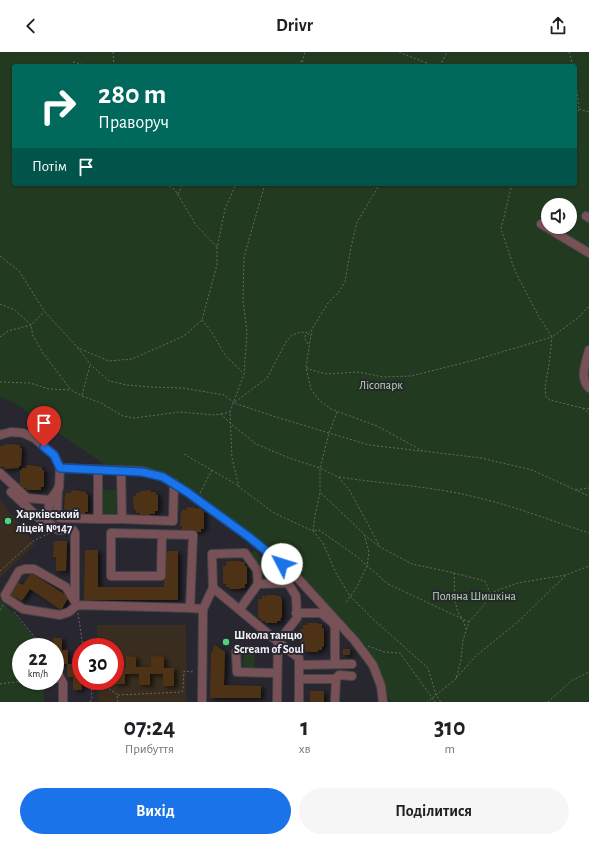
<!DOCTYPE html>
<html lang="uk">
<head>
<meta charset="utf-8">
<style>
	body { margin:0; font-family:"Alegreya Sans",sans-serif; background:#f6f6f6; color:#202124; height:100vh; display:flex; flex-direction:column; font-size:15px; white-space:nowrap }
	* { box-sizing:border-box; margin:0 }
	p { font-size:13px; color:#757577 }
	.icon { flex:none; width:22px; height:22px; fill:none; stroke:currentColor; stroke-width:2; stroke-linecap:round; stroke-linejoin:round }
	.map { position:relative; height:650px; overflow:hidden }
	.drawer { display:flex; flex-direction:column; background:#fff; flex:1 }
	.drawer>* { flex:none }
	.banner { position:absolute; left:12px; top:12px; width:565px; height:122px; border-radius:4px; box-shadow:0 1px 3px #0004; background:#00695c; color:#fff; overflow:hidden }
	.tools { position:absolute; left:541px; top:146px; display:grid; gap:8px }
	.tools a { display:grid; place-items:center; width:36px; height:36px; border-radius:50%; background:#fff; box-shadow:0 1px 3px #0004; font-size:20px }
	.speed { position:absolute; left:12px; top:586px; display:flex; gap:8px; font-size:20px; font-weight:700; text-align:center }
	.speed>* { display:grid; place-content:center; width:52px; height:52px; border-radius:50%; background:#fff; box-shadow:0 1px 3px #0004; line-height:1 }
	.speed small { font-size:10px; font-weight:400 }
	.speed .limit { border:6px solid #d22; background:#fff; color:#111 }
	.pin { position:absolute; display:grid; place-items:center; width:34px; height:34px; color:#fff; margin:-41px -17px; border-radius:50% 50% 50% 0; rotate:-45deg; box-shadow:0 0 4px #0007 }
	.pin .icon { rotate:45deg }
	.me { position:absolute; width:44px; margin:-22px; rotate:310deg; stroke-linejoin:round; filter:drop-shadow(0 0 3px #0008) }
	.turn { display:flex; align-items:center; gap:14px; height:84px; padding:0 20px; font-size:18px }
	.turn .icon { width:52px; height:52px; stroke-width:2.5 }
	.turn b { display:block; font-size:28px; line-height:34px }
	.then { display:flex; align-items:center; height:38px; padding:0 20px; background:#0003; gap:8px; font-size:15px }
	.eta { display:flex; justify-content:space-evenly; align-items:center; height:68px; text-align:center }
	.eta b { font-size:24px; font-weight:600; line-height:28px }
	.button { display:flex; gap:8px; margin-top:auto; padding:8px 20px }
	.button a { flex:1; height:46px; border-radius:24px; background:#1a73e8; color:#fff; font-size:16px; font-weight:600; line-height:46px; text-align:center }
	.button a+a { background:#f6f6f6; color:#202124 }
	header { display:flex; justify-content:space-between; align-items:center; height:52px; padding:0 20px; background:#fff; font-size:18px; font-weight:600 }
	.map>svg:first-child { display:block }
	.education { fill:#382d1e }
	.green { fill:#223a1f; fill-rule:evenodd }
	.building { fill:#4e3317; filter:url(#shadow) }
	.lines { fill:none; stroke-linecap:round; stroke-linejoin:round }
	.minor-casing { stroke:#45434b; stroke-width:10 }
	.path { stroke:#69676f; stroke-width:1; stroke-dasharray:2 2; stroke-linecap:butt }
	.minor { stroke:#785156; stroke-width:8 }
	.route-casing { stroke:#114b97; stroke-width:10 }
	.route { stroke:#1a73e8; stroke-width:7 }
	.poi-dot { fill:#4cd676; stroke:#28262f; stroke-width:1.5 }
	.labels { text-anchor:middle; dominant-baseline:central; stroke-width:4; stroke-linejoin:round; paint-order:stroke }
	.park-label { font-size:12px; fill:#b1dfaa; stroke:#28262f }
	.poi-label { font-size:12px; font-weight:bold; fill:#f4f2f9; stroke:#28262f; text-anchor:start }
</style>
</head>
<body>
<header><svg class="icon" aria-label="back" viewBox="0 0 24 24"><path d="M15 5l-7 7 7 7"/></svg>Drivr<svg class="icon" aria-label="share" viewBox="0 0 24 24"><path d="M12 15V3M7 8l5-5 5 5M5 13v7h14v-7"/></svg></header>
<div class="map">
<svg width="589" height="650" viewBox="0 0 589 650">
	<defs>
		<filter id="shadow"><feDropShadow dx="3.5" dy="2" stdDeviation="2" flood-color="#0009"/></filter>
	</defs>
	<rect width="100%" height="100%" fill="#28262f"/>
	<g class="education">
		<path d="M 0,448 L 35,492 L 0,526 Z"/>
		<path d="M 97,573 L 186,573 L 186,650 L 98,650 L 97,629 L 115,629 L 115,595 L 97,595 Z"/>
	</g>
	<g class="green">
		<path d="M 0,0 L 589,0 L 589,650 L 391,650 L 337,571 L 262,496 L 174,429 L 111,417 L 13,350 L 0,345 ZM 14,14 L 575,14 L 575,132 L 14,132 ZM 548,153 L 570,153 L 570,175 L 548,175 Z"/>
		<path d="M 102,438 L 116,438 L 117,471 L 102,471 Z"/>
		<path d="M 255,498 L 274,526 L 268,530 L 249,503 Z"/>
		<path d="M 0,548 L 17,565 L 42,595 L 21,595 L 21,629 L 44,629 L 44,650 L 0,650 Z"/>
		<path d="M 244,598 L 255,599 L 254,617 L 243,617 Z"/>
	</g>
	<g class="building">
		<path d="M 7,392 L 20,393 L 20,396 L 22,396 L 21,414 L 19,414 L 19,416 L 4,417 L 4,415 L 0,415 L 0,394 L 4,394 L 4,393 Z"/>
		<path d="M 29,413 L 42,415 L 42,418 L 44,418 L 44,435 L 41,435 L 41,438 L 26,438 L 26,436 L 22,436 L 22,433 L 20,433 L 20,418 L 22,418 L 22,416 L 26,416 L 26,414 Z"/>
		<path d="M 74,438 L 86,440 L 86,442 L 88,442 L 88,460 L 85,460 L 85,463 L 70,463 L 71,461 L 66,461 L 66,457 L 64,457 L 65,443 L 66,443 L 66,441 L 71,441 L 71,439 Z"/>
		<path d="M 151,438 L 151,440 L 156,440 L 156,443 L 158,442 L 158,459 L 155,459 L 155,462 L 150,462 L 150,464 L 140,464 L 140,461 L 136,461 L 136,458 L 134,458 L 133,444 L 136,444 L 136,441 L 140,441 L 140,439 Z"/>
		<path d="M 190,455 L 202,457 L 202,459 L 204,459 L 204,477 L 201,477 L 201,480 L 186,480 L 186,478 L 182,478 L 182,474 L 180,474 L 181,460 L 182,460 L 182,458 L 186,458 L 186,456 Z"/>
		<path d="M 54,489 L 67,489 L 66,519 L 56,519 L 56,505 L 53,505 Z"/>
		<path d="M 85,498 L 98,498 L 98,535 L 164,535 L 164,499 L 178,499 L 178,548 L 84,548 Z"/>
		<path d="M 230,509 L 241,509 L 241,510 L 245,510 L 245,514 L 247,514 L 247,532 L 245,532 L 245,536 L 241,536 L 241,537 L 229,537 L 229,535 L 226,535 L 226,532 L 223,532 L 223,514 L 226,514 L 226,510 Z"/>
		<path d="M 31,521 L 69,545 L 61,558 L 30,537 L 22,549 L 9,542 L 16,530 L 23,533 Z"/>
		<path d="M 266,543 L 277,543 L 277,544 L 281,544 L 281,547 L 282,547 L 282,566 L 280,566 L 281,569 L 277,569 L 277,571 L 265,571 L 265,569 L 261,569 L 261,566 L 258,566 L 258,547 L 262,547 L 262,544 L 266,544 Z"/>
		<path d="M 307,571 L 318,571 L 319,572 L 322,572 L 322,576 L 324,576 L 324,594 L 322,595 L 322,598 L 318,598 L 318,600 L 306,600 L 306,599 L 303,599 L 303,595 L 300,595 L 300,577 L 303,577 L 303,573 L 307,573 Z"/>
		<path d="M 53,586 L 62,586 L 62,598 L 68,598 L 68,612 L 76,612 L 76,621 L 81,621 L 82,638 L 73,638 L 73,625 L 67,625 L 67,612 L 59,612 L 59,601 L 55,601 L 55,595 L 53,595 Z"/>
		<path d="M 215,593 L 225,600 L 224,633 L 261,634 L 261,646 L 210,646 L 211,602 Z"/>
		<rect x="343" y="597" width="7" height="6"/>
		<path d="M 126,604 L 136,605 L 136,615 L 151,615 L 151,604 L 164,605 L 164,616 L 174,616 L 174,634 L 163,634 L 163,622 L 150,622 L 150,633 L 139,633 L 139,622 L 125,622 L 125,632 L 114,632 L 115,616 L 126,616 Z"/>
		<rect x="310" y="639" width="14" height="11"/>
	</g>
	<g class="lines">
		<g class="minor-casing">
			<g id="minor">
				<path d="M 586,164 L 589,166"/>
				<path d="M 541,172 L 589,201"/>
				<path d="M 589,298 C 586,310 579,326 589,336"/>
				<path d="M 0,383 L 11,380 L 23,381 L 34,386 L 54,403 L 60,416 L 59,436 L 50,448 L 47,464 L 48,470 L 58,478 L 73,478 L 75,481 L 75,548"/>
				<path d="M 60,416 L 142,419 L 163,425 L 187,440 L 249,485 L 293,521 L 355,589 L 373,613 L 381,634 L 383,650"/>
				<path d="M 98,418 L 98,467 L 122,467 L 121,418"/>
				<path d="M 0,421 L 27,446 L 50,448"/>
				<path d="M 58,436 L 57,464 L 60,466 L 98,467"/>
				<path d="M 11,440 L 40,467 L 48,470"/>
				<path d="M 122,467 L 173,469 L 174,431"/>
				<path d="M 162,483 L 161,524 L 111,524 L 111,481 L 193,483 L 190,556 L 203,557 L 202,650"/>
				<path d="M 258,532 L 288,531 L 296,544 L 297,566 L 278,590 L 277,650"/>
				<path d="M 213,536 C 242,559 269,584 299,606 L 299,627"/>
				<path d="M 77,553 L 69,560 L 60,563 L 23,557 L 6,546 L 5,543 L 19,519 L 25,517 L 34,517 L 66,535 L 77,553 L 190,556"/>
				<path d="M 203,557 L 213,536 L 212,502 L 245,501 L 257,518 L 258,532 L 240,557"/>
				<path d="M 296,561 L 321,561 L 333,571 L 335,576 L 335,612"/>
				<path d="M 236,600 L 237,620 L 277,621"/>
				<path d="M 300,613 L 352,612"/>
				<path d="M 55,616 L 63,631 L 63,650"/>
				<path d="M 299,650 L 299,627 L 336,627 L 339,623 L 352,624"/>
				<path d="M 335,650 L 336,627"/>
			</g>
		</g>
		<g class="path">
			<path d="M 113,0 L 114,14"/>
			<path d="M 399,0 L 434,14"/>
			<path d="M 569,0 L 573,14"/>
			<path d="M 73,10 L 88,14"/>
			<path d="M 299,14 L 302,8"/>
			<path d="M 301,14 L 305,0"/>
			<path d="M 440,14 L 447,0"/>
			<path d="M 575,22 L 579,57 L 575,66"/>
			<path d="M 575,56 L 589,60"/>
			<path d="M 166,132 L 175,138 L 196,173 L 217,195"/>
			<path d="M 265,132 L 244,205 L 243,248 L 247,281 L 244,322 L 230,360 L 232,406 L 239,435 L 274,461 L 313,479 L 323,491 L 336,521 L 350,544 L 375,569 L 428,616 L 436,643 L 441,650"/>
			<path d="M 380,132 L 357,170 L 351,195 L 345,230 L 338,241 L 328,251 L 312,277 L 306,315 L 311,337 L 319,348 L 331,357 L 377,374 L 423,399 L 481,406 L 532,418 L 589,444"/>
			<path d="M 512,132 L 501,177 L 515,219 L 538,263 L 552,285 L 579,265 L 589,254"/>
			<path d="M 178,142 L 183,132"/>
			<path d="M 0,204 L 19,219 L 45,260 L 78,296 L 109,309 L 132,307 L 184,284 L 202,268 L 217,213 L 217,196 L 225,157 L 236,132"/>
			<path d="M 0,252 L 15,258 L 31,273 L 33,284 L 43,301 L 71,338 L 82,344 L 101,351 L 123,364 L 134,366 L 180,360 L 213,363 L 221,362 L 231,372 L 256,392 L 289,406 L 320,416 L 338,425 L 349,437 L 380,495 L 412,512 L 450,520 L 485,529 L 490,541 L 485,552 L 469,570 L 463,588 L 461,608 L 456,627 L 427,650"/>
			<path d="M 202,268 L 211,279 L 225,303 L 243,321"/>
			<path d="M 0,285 L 8,279 L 31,273 L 44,260"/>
			<path d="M 308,292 L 305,287 L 305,284 L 309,282"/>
			<path d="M 78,296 L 90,312 L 109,329 L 127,333 L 150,335 L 183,336 L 224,343 L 234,351 L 276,365 L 369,393 L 422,399"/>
			<path d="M 307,315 L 308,317 L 327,322 L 359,320 L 383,325 L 411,324 L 475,308 L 552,285 L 549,312 L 545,335 L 546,345 L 550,348 L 582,356 L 589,361"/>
			<path d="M 0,330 L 30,331 L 49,337 L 71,338"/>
			<path d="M 82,343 L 90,313"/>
			<path d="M 235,350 L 267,326 L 286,290 L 292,283 L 301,280 L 310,281"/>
			<path d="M 583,356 L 589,357"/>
			<path d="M 337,360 L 329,381 L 320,416 L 320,441 L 315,463 L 313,479 L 319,478 L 355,503 L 388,532 L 469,570"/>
			<path d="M 221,362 L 230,360"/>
			<path d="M 184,402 L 239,434"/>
			<path d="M 339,425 C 384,432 431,434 475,445 C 514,454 552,469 589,481"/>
			<path d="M 576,438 L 589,436"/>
			<path d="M 200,441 L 212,418"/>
			<path d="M 321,441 L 364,482 L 369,500 L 367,514 L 357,535 L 345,552"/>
			<path d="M 364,483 L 379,494"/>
			<path d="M 0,519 L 33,489 L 50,481"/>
			<path d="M 454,521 C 455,532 453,558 462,566"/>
			<path d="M 490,541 L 518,531 L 566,523 L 589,514"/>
			<path d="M 0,558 L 4,552"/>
			<path d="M 14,560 L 43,595"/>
			<path d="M 78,561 L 83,595"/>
			<path d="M 463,568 L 466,577"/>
			<path d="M 368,594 L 384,600 L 400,601 L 435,650"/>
			<path d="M 456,626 L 477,603 L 520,568 L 566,523"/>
			<path d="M 108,629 L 109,637 L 117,642"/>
			<path d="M 0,632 L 23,629"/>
			<path d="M 90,650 L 92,647 L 91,629"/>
			<path d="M 118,650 L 117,643 L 182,640 L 183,636 L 184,619 L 194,620"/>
			<path d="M 548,650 L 571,629 L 589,620"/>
		</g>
		<use href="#minor" class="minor"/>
	</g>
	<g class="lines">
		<g class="route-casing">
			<path id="route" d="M 44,395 L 54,403 L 60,416 L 142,420 L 163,425 L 187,440 L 249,485 L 282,512"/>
		</g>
		<use href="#route" class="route"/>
	</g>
	<g class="poi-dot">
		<circle cx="8" cy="469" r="4"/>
		<circle cx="226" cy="590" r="4"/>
	</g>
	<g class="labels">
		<g class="park-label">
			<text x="381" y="333">Лісопарк</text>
			<text x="474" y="544">Поляна Шишкіна</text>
		</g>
		<g class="poi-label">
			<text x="16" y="462">Харківський<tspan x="16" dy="14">ліцей №147</tspan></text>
			<text x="234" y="583">Школа танцю<tspan x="234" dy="14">Scream of Soul</tspan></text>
		</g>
	</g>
</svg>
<div class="tools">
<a><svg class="icon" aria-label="sound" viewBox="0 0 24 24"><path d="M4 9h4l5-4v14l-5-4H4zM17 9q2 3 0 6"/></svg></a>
</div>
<div class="speed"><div>22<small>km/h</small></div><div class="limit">30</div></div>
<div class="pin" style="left:44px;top:395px;background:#d93025"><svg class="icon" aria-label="arrive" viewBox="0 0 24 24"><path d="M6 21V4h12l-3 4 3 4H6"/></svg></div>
<svg class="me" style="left:282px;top:512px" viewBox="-20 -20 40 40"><circle r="19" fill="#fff"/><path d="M0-13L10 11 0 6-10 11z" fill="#1a73e8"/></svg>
<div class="banner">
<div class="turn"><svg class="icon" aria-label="right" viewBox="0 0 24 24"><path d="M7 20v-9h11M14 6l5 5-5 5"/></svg><div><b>280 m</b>Праворуч</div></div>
<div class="then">Потім<svg class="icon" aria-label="arrive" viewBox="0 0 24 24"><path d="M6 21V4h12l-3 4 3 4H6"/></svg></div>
</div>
</div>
<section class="drawer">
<div class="eta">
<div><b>07:24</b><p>Прибуття</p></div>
<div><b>1</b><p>хв</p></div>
<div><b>310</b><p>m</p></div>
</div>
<div class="button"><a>Вихід</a><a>Поділитися</a></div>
</section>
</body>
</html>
